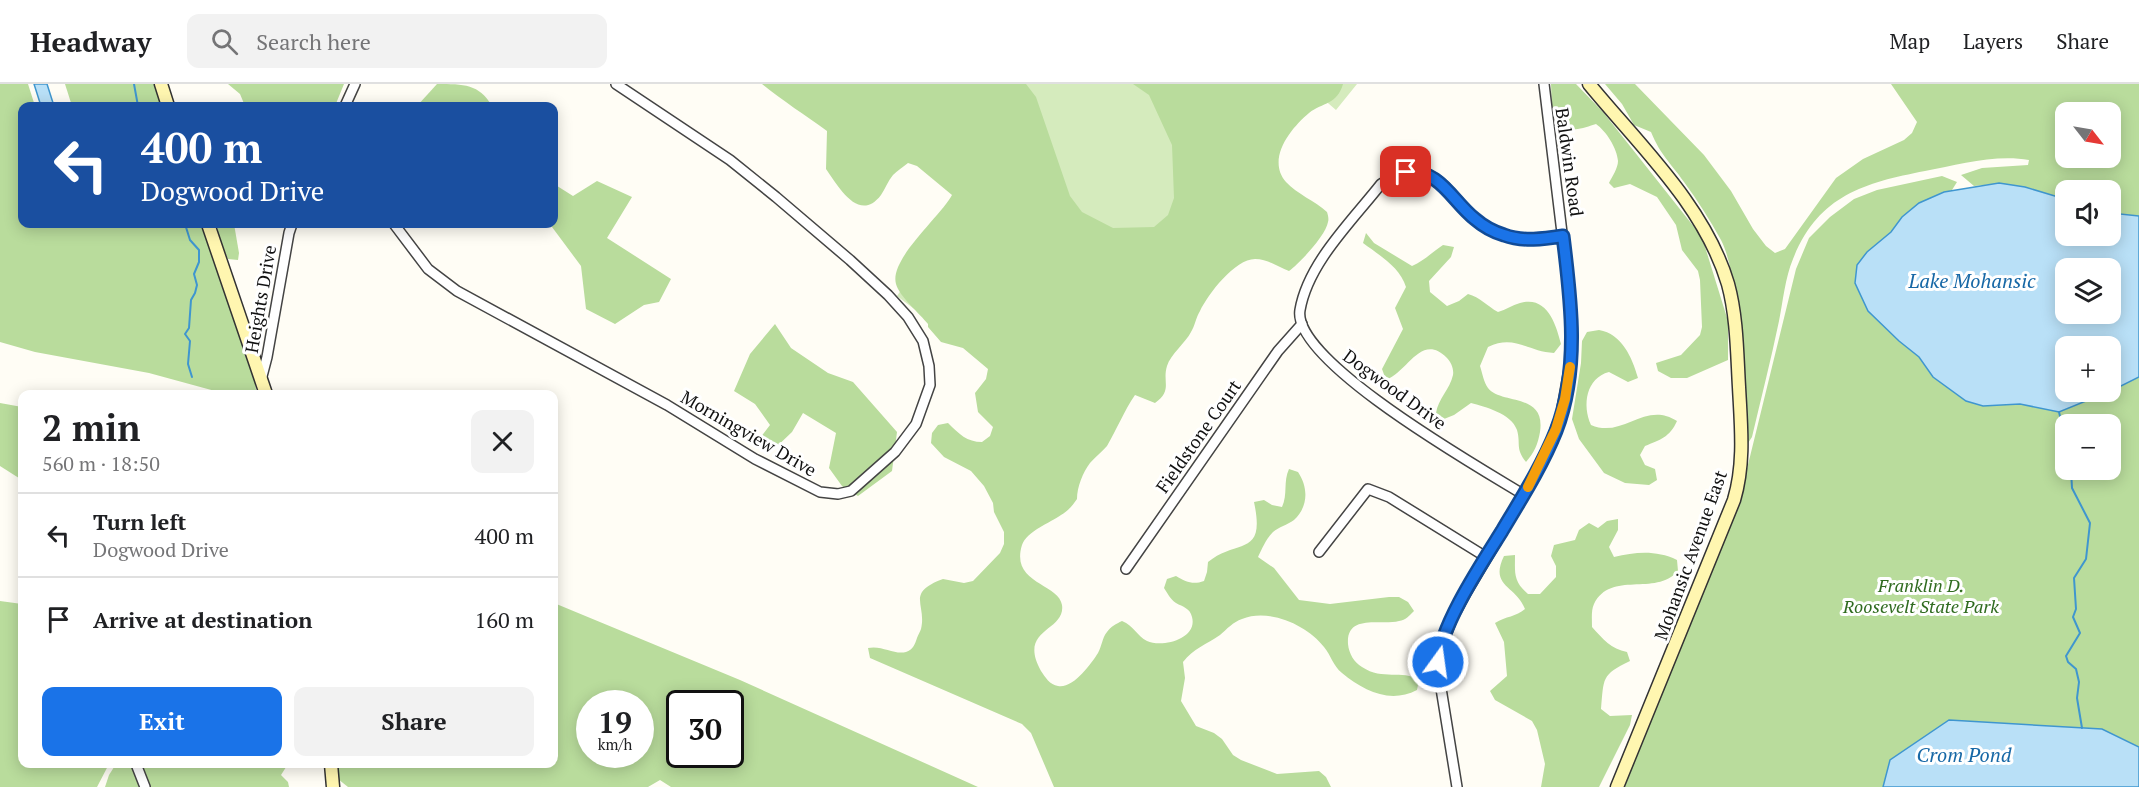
<!DOCTYPE html>
<html lang="en">
<head>
<meta charset="utf-8">
<style>
	body { margin:0; font-family:"PT Serif",serif; background:#f2f2f2; color:#202124; height:100vh; display:flex; flex-direction:column; font-size:22px; white-space:nowrap }
	* { box-sizing:border-box; margin:0 }
	p { font-size:20px; color:#757577 }
	.icon { flex:none; width:33px; height:33px; fill:none; stroke:currentColor; stroke-width:2; stroke-linecap:round; stroke-linejoin:round }
	.map { position:relative; flex:1; overflow:hidden }
	.panel { position:absolute; left:18px; top:306px; width:540px; height:378px; display:flex; flex-direction:column; background:#fff; border-radius:12px; box-shadow:0 3px 15px #0003 }
	.panel>* { flex:none }
	.hud { position:absolute; left:18px; top:18px; width:540px; height:126px; border-radius:12px; box-shadow:0 3px 15px #0003; background:#1a4fa0; color:#fff; overflow:hidden }
	.needle { width:39px; rotate:121deg }
	.controls { position:absolute; left:2055px; top:18px; display:grid; gap:12px }
	.controls a { display:grid; place-items:center; width:66px; height:66px; border-radius:12px; background:#fff; box-shadow:0 3px 15px #0003; font-size:30px }
	.speed { position:absolute; left:576px; top:606px; display:flex; gap:12px; font-size:30px; font-weight:700; text-align:center }
	.speed>* { display:grid; place-content:center; width:78px; height:78px; border-radius:50%; background:#fff; box-shadow:0 3px 15px #0003; line-height:1 }
	.speed small { font-size:15px; font-weight:400 }
	.speed .limit { border:3px solid #111; border-radius:9px; background:#fff; color:#111 }
	.pin { position:absolute; display:grid; place-items:center; width:51px; height:51px; color:#fff; margin:-26px; border-radius:12px; box-shadow:0 3px 9px #0006 }
	.me { position:absolute; width:66px; margin:-33px; rotate:14deg; stroke-linejoin:round; filter:drop-shadow(0 0 4px #0008) }
	.turn { display:flex; align-items:center; gap:21px; height:126px; padding:0 24px; font-size:27px }
	.turn .icon { width:78px; height:78px; stroke-width:2.5 }
	.turn b { display:block; font-size:42px; line-height:51px }
	.round { display:grid; place-items:center; flex:none; width:63px; height:63px; border-radius:12px; background:#f2f2f2 }
	.headline { display:flex; align-items:center; justify-content:space-between; height:102px; padding:0 24px }
	h1 { font-size:36px; font-weight:700; line-height:45px }
	.primary-button { display:flex; gap:12px; margin-top:auto; padding:12px 24px }
	.primary-button a { flex:1; height:69px; border-radius:12px; background:#1a73e8; color:#fff; font-size:24px; font-weight:700; line-height:69px; text-align:center }
	.primary-button a+a { background:#f2f2f2; color:#202124 }
	ul { padding:0; list-style:none }
	li { display:flex; align-items:center; gap:18px; height:84px; padding:0 24px; border-top:2px solid #e0e0e0 }
	li div { flex:1 }
	li b { display:block; font-size:22px }
	li em { font-style:normal }
	header { display:flex; align-items:center; gap:36px; box-sizing:border-box; height:84px; padding:0 30px; background:#fff; border-bottom:2px solid #e0e0e0 }
	header strong { font-size:28px }
	nav { display:flex; gap:33px; margin-inline-start:auto; font-size:21px }
	.search { width:420px; height:54px; background:#f2f2f2; display:flex; align-items:center; gap:15px; box-sizing:border-box; padding:0 21px; border-radius:12px; color:#757577; font-size:22px }
	.map>svg:first-child { display:block }
	.green { fill:#d5ebbd }
	.forest { fill:#b9dc9c; fill-rule:evenodd }
	.water { fill:#b9e0f7; stroke:#3f96cf; stroke-width:1.5; fill-rule:evenodd }
	.lines { fill:none; stroke-linecap:round; stroke-linejoin:round }
	.stream { stroke:#3f96cf; stroke-width:2 }
	.street-casing { stroke:#444; stroke-width:12 }
	.secondary-casing { stroke:#333; stroke-width:15 }
	.street { stroke:#fff; stroke-width:9 }
	.secondary { stroke:#fff6b0; stroke-width:12 }
	.route-casing { stroke:#114b97; stroke-width:15 }
	.route { stroke:#1a73e8; stroke-width:10 }
	.slow { stroke:#f59e0b; stroke-width:10 }
	.labels { text-anchor:middle; dominant-baseline:central; stroke-width:6; stroke-linejoin:round; paint-order:stroke }
	.street-label { font-size:18px; fill:#111; stroke:#fff }
	.park-label { font-size:18px; font-style:italic; fill:#2f6b1f; stroke:#fff }
	.water-label { font-size:20px; font-style:italic; fill:#1768a6; stroke:#fff }
</style>
</head>
<body>
<header>
<strong>Headway</strong>
<div class="search"><svg class="icon" aria-label="search" viewBox="0 0 24 24"><circle cx="10" cy="10" r="6"/><path d="M15 15l6 6"/></svg>Search here</div>
<nav><a>Map</a><a>Layers</a><a>Share</a></nav>
</header>
<div class="map">
<svg width="2139" height="703" viewBox="0 0 2139 703">
	<rect width="100%" height="100%" fill="#fffdf5"/>
	<path class="green" d="M 861,0 L 1357,0 L 1336,26 L 1314,7 L 1065,338 L 897,212 L 988,80 Z"/>
	<g class="forest">
		<path d="M 0,0 L 28,0 L 35,22 L 22,22 L 22,140 L 202,140 L 255,293 L 256,306 L 252,310 L 226,310 L 149,289 L 35,268 L 0,258 Z"/>
		<path d="M 65,0 L 155,0 L 163,22 L 72,22 Z"/>
		<path d="M 228,0 L 344,0 L 335,22 L 245,22 L 240,10 Z"/>
		<path d="M 437,0 C 464,0 479,0 492,22 L 417,22 Z"/>
		<path d="M 762,0 L 1026,0 L 1036,13 L 1070,112 L 1082,128 L 1113,144 L 1154,143 L 1168,131 L 1174,114 L 1172,61 L 1149,11 L 1133,0 L 1343,0 C 1337,21 1323,18 1309,29 C 1291,44 1266,75 1286,98 C 1297,110 1315,117 1327,128 C 1328,131 1329,135 1328,138 C 1326,151 1300,179 1289,187 C 1278,183 1268,175 1255,175 C 1235,175 1208,210 1200,227 C 1196,233 1195,242 1191,248 C 1186,258 1170,271 1167,282 C 1162,298 1173,306 1155,319 L 1135,311 C 1124,327 1117,345 1107,362 C 1102,368 1095,373 1090,379 C 1083,388 1077,403 1077,415 C 1073,421 1068,427 1061,431 C 1050,439 1027,447 1022,461 C 1010,500 1059,499 1062,521 C 1066,548 1017,544 1041,587 C 1045,593 1050,601 1058,602 C 1073,605 1091,580 1098,569 C 1102,562 1102,554 1107,548 C 1111,542 1116,540 1122,537 C 1134,542 1137,552 1147,557 C 1162,564 1198,555 1192,533 C 1190,524 1183,523 1176,519 C 1170,515 1168,510 1164,504 L 1167,495 L 1176,492 C 1186,498 1193,501 1204,497 L 1207,488 L 1208,478 C 1237,454 1266,474 1254,418 L 1264,416 L 1272,421 L 1282,423 C 1288,410 1283,398 1289,385 L 1298,388 C 1308,403 1309,422 1294,436 C 1287,441 1279,443 1273,448 C 1266,455 1262,465 1258,473 L 1274,484 L 1299,516 L 1330,520 L 1389,513 L 1399,513 L 1408,518 L 1414,527 C 1409,532 1406,536 1399,537 C 1382,542 1346,529 1348,560 C 1349,570 1354,578 1362,583 C 1383,597 1402,585 1419,596 L 1417,606 C 1390,620 1364,607 1342,589 C 1333,582 1331,571 1324,563 C 1307,541 1269,524 1242,535 C 1233,538 1227,545 1220,551 C 1207,560 1193,565 1183,578 L 1185,594 L 1181,617 L 1196,642 L 1214,649 L 1222,655 L 1233,671 L 1241,676 L 1277,690 L 1319,687 L 1326,693 L 1331,703 L 1054,703 L 1031,649 L 1022,640 L 870,574 L 868,564 C 882,561 894,571 906,568 C 913,566 915,560 917,554 C 918,551 920,548 921,545 C 927,520 905,509 943,495 L 964,499 L 973,497 L 1000,469 L 1004,460 L 1004,448 L 994,428 L 993,419 L 984,402 L 971,387 L 944,373 L 931,359 L 932,349 L 938,341 L 948,339 C 959,350 967,358 982,358 L 990,352 L 993,343 L 978,328 L 975,309 L 986,295 L 988,285 L 963,264 L 941,258 L 928,243 L 928,240 C 920,230 899,212 896,200 C 889,175 941,132 952,111 L 917,82 L 908,79 C 903,83 897,87 893,91 C 888,97 885,105 881,111 C 859,140 838,102 826,85 L 827,47 C 805,31 783,17 762,0 Z"/>
		<path d="M 1551,0 L 1576,0 L 1603,28 L 1702,153 L 1728,237 L 1728,276 L 1687,294 L 1671,294 L 1658,287 L 1656,279 L 1681,271 L 1700,251 L 1702,243 L 1700,196 L 1698,187 L 1682,166 L 1676,141 L 1657,113 L 1630,100 L 1614,104 L 1609,99 C 1612,93 1618,84 1618,77 C 1617,64 1606,47 1596,40 C 1589,42 1580,46 1573,45 C 1549,45 1552,17 1551,0 Z"/>
		<path d="M 1605,0 L 1635,0 L 1704,71 L 1731,107 L 1753,145 L 1766,162 L 1775,169 L 1785,165 L 1836,94 L 1863,75 L 1904,56 L 1912,49 L 1917,38 L 1891,0 L 2139,0 L 2139,132 L 2111,129 L 2110,106 L 2066,106 L 2065,115 C 2030,105 2011,98 1974,102 L 1961,91 L 1982,84 L 2028,81 L 2029,76 C 1995,70 1958,81 1925,87 C 1863,99 1818,112 1793,175 C 1785,194 1783,217 1779,237 C 1771,276 1761,314 1752,353 L 1748,359 L 1745,357 C 1746,307 1743,259 1735,210 C 1732,192 1729,172 1721,156 C 1710,136 1698,117 1684,98 C 1670,78 1661,72 1651,48 L 1634,41 L 1622,20 ZM 2066,28 L 2110,28 L 2110,74 L 2066,74 Z"/>
		<path d="M 1942,92 L 1957,98 L 1952,106 L 1919,119 L 1902,133 L 1891,148 L 1867,168 L 1868,227 L 1899,257 L 1919,273 L 1933,293 L 1983,322 L 2020,320 L 2059,328 L 2110,308 L 2139,293 L 2139,663 L 2102,645 L 1949,636 L 1890,676 L 1883,703 L 1622,703 L 1744,397 L 1796,185 L 1809,154 L 1830,133 L 1854,115 L 1877,106 ZM 2066,340 L 2110,340 L 2110,386 L 2066,386 Z"/>
		<path d="M 597,97 L 632,113 L 607,154 L 671,195 L 659,218 L 644,221 L 615,240 L 586,225 L 581,182 L 552,143 L 545,140 L 554,140 L 554,100 L 573,112 Z"/>
		<path d="M 217,140 L 234,140 L 239,169 L 238,176 L 228,175 L 219,156 Z"/>
		<path d="M 1366,149 L 1374,159 L 1412,182 C 1424,177 1432,168 1443,161 L 1454,163 L 1451,173 L 1429,197 L 1430,208 L 1447,222 L 1459,217 L 1468,210 C 1480,213 1487,222 1498,228 C 1506,226 1512,221 1520,219 C 1547,211 1556,240 1561,260 L 1554,269 C 1528,268 1515,250 1488,263 L 1480,282 C 1482,288 1484,299 1488,304 C 1501,321 1546,308 1540,348 C 1538,360 1534,369 1526,378 C 1515,364 1521,360 1517,346 C 1511,329 1485,323 1471,319 L 1454,331 L 1444,335 L 1436,329 C 1438,315 1450,305 1453,291 C 1454,285 1451,278 1447,274 C 1421,248 1408,288 1386,296 L 1382,285 L 1403,245 L 1395,224 L 1406,203 C 1400,183 1379,171 1363,159 Z"/>
		<path d="M 775,240 L 791,264 L 828,289 L 853,298 L 897,348 L 892,387 L 858,412 L 842,402 L 829,384 L 836,349 L 803,329 L 792,348 L 771,368 L 757,358 L 770,341 L 755,320 L 734,307 L 750,270 Z"/>
		<path d="M 1599,246 C 1622,250 1632,273 1638,294 L 1628,298 L 1609,288 C 1586,294 1582,321 1591,341 C 1623,355 1645,316 1677,337 C 1670,353 1660,356 1645,362 L 1640,371 L 1645,381 L 1655,385 L 1657,396 L 1649,401 L 1625,399 L 1604,389 L 1579,355 L 1572,335 L 1581,279 L 1582,257 L 1587,248 Z"/>
		<path d="M 0,319 L 22,323 L 22,396 L 0,382 Z"/>
		<path d="M 1618,435 L 1618,446 L 1609,463 L 1614,473 C 1636,468 1656,466 1677,476 L 1678,487 C 1655,513 1611,486 1594,520 C 1591,526 1592,536 1592,543 C 1603,555 1611,565 1627,568 L 1630,577 C 1601,591 1604,594 1601,625 L 1610,632 L 1632,631 L 1630,641 L 1599,703 L 1541,703 L 1545,680 L 1537,646 L 1532,637 L 1495,616 L 1490,607 L 1507,592 L 1504,558 L 1495,539 C 1506,532 1516,533 1525,525 C 1516,501 1489,503 1504,472 L 1515,471 C 1515,489 1513,497 1528,510 L 1540,510 L 1556,493 L 1556,482 L 1551,472 L 1554,461 L 1575,456 L 1579,446 L 1589,439 L 1598,444 L 1607,437 Z"/>
		<path d="M 0,517 L 22,520 L 22,680 L 42,680 L 45,682 L 71,680 L 109,680 L 97,703 L 0,703 Z"/>
		<path d="M 554,519 L 740,596 L 978,703 L 671,703 L 660,696 L 648,703 L 348,703 L 338,695 L 337,680 L 554,680 ZM 590,620 L 640,620 L 640,670 L 590,670 ZM 680,620 L 730,620 L 730,670 L 680,670 Z"/>
		<path d="M 116,680 L 132,680 L 141,703 L 105,703 L 109,691 Z"/>
		<path d="M 142,680 L 288,680 L 281,691 L 288,698 L 289,703 L 150,703 Z"/>
	</g>
	<g class="water">
		<path d="M 34,0 L 47,0 L 54,22 L 41,22 Z"/>
		<path d="M 1999,99 L 2025,103 L 2065,115 L 2066,152 L 2110,152 L 2111,129 L 2139,132 L 2139,293 L 2111,307 L 2110,262 L 2066,262 L 2066,308 L 2108,308 L 2059,328 L 2020,320 L 1983,322 L 1966,317 L 1933,293 L 1919,273 L 1899,257 L 1868,227 L 1855,199 L 1857,181 L 1867,168 L 1891,148 L 1902,133 L 1919,119 L 1944,108 ZM 2066,184 L 2110,184 L 2110,230 L 2066,230 Z"/>
		<path d="M 1949,636 L 2102,645 L 2139,663 L 2139,703 L 1883,703 L 1890,676 Z"/>
	</g>
	<g class="lines">
		<g class="stream">
			<path d="M 134,0 L 138,22"/>
			<path d="M 185,140 L 190,156 L 199,166 L 199,178 L 194,190 L 197,201 L 195,209 L 191,216 L 189,244 L 185,250 L 190,257 L 188,280 L 192,293"/>
			<path d="M 2059,328 L 2065,353 L 2061,362 L 2066,374"/>
			<path d="M 2071,386 L 2072,404 L 2090,439 L 2086,475 L 2074,494 L 2076,525 L 2073,533 L 2080,549 L 2066,572 L 2068,578 L 2076,585 L 2079,598 L 2077,614 L 2082,644"/>
		</g>
		<g class="street-casing">
			<g id="street">
				<path d="M 345,22 L 355,0"/>
				<path d="M 394,140 L 428,185 L 457,207 L 667,321 L 755,375 L 820,408 L 838,410 L 851,407 L 895,368 L 916,340 L 930,301 L 929,282 L 923,257 L 908,233 L 888,211 L 850,176 L 776,113 L 730,76 L 616,0"/>
				<path d="M 261,296 L 267,273 L 289,149 L 292,140"/>
				<path d="M 1524,411 C 1482,385 1291,277 1300,226 C 1308,179 1352,137 1381,100 C 1405,82 1430,84 1450,108 C 1459,117 1465,127 1475,135 C 1483,142 1494,148 1504,151 C 1523,158 1544,155 1563,152"/>
				<path d="M 1319,468 L 1368,405 L 1389,413 L 1486,473"/>
				<path d="M 1126,485 L 1278,267 L 1302,240"/>
				<path d="M 136,680 L 145,703"/>
				<path d="M 1457,703 L 1439,592 L 1439,569 L 1452,535 L 1466,509 L 1524,411 L 1549,363 L 1561,330 L 1570,280 L 1570,215 L 1544,0"/>
			</g>
		</g>
		<g class="secondary-casing">
			<g id="secondary">
				<path d="M 161,0 L 168,22"/>
				<path d="M 1589,0 C 1639,61 1705,122 1728,200 C 1737,233 1737,269 1739,303 C 1741,342 1745,379 1734,416 L 1617,703"/>
				<path d="M 208,140 L 266,310"/>
				<path d="M 331,680 L 333,703"/>
			</g>
		</g>
		<use href="#street" class="street"/>
		<use href="#secondary" class="secondary"/>
	</g>
	<g class="lines">
		<g class="route-casing">
			<path id="route" d="M 1406,88 C 1440,85 1452,117 1475,135 C 1483,142 1494,148 1504,151 C 1523,158 1544,155 1563,152 C 1571,216 1580,285 1556,347 C 1542,382 1521,415 1502,447 C 1482,479 1440,542 1438,578"/>
		</g>
		<use href="#route" class="route"/>
		<path class="slow" d="M 1528,403 L 1556,345 L 1565,315 L 1570,283"/>
	</g>
	<g class="labels">
		<g class="street-label">
			<text transform="translate(1570 78) rotate(82)">Baldwin Road</text>
			<text transform="translate(260 215) rotate(-80)">Heights Drive</text>
			<text transform="translate(1395 305) rotate(36)">Dogwood Drive</text>
			<text transform="translate(749 349) rotate(30)">Morningview Drive</text>
			<text transform="translate(1198 352) rotate(-55)">Fieldstone Court</text>
			<text transform="translate(1690 471) rotate(-70)">Mohansic Avenue East</text>
		</g>
		<g class="park-label">
			<text x="1921" y="501">Franklin D.<tspan x="1921" dy="21">Roosevelt State Park</tspan></text>
		</g>
		<g class="water-label">
			<text x="1972" y="196">Lake Mohansic</text>
			<text x="1964" y="670">Crom Pond</text>
		</g>
	</g>
</svg>
<div class="controls">
<a><svg class="needle" viewBox="-14 -14 28 28"><path d="M0-13l5 13h-10z" fill="#e53935"/><path d="M0 13l5-13h-10z" fill="#757577"/></svg></a>
<a><svg class="icon" aria-label="sound" viewBox="0 0 24 24"><path d="M4 9h4l5-4v14l-5-4H4zM17 9q2 3 0 6"/></svg></a>
<a><svg class="icon" aria-label="layers" viewBox="0 0 24 24"><path d="M12 4l9 5-9 5-9-5zM3 14l9 5 9-5"/></svg></a>
<a>+</a>
<a>−</a>
</div>
<div class="speed"><div>19<small>km/h</small></div><div class="limit">30</div></div>
<div class="pin" style="left:1406px;top:88px;background:#d93025"><svg class="icon" aria-label="arrive" viewBox="0 0 24 24"><path d="M6 21V4h12l-3 4 3 4H6"/></svg></div>
<svg class="me" style="left:1438px;top:578px" viewBox="-20 -20 40 40"><circle r="17" fill="#1a73e8" stroke="#fff" stroke-width="3"/><path d="M0-11L8 9 0 5-8 9z" fill="#fff"/></svg>
<div class="hud">
<div class="turn"><svg class="icon" aria-label="left" viewBox="0 0 24 24"><path d="M17 20v-9H6M10 6l-5 5 5 5"/></svg><div><b>400 m</b>Dogwood Drive</div></div>
</div>
<section class="panel">
<div class="headline"><div><h1>2 min</h1><p>560 m · 18:50</p></div><a class="round"><svg class="icon" aria-label="close" viewBox="0 0 24 24"><path d="M6 6l12 12M18 6L6 18"/></svg></a></div>
<ul>
<li><svg class="icon" aria-label="left" viewBox="0 0 24 24"><path d="M17 20v-9H6M10 6l-5 5 5 5"/></svg><div><b>Turn left</b><p>Dogwood Drive</p></div><em>400 m</em></li>
<li><svg class="icon" aria-label="arrive" viewBox="0 0 24 24"><path d="M6 21V4h12l-3 4 3 4H6"/></svg><div><b>Arrive at destination</b></div><em>160 m</em></li>
</ul>
<div class="primary-button"><a>Exit</a><a>Share</a></div>
</section>
</div>
</body>
</html>
